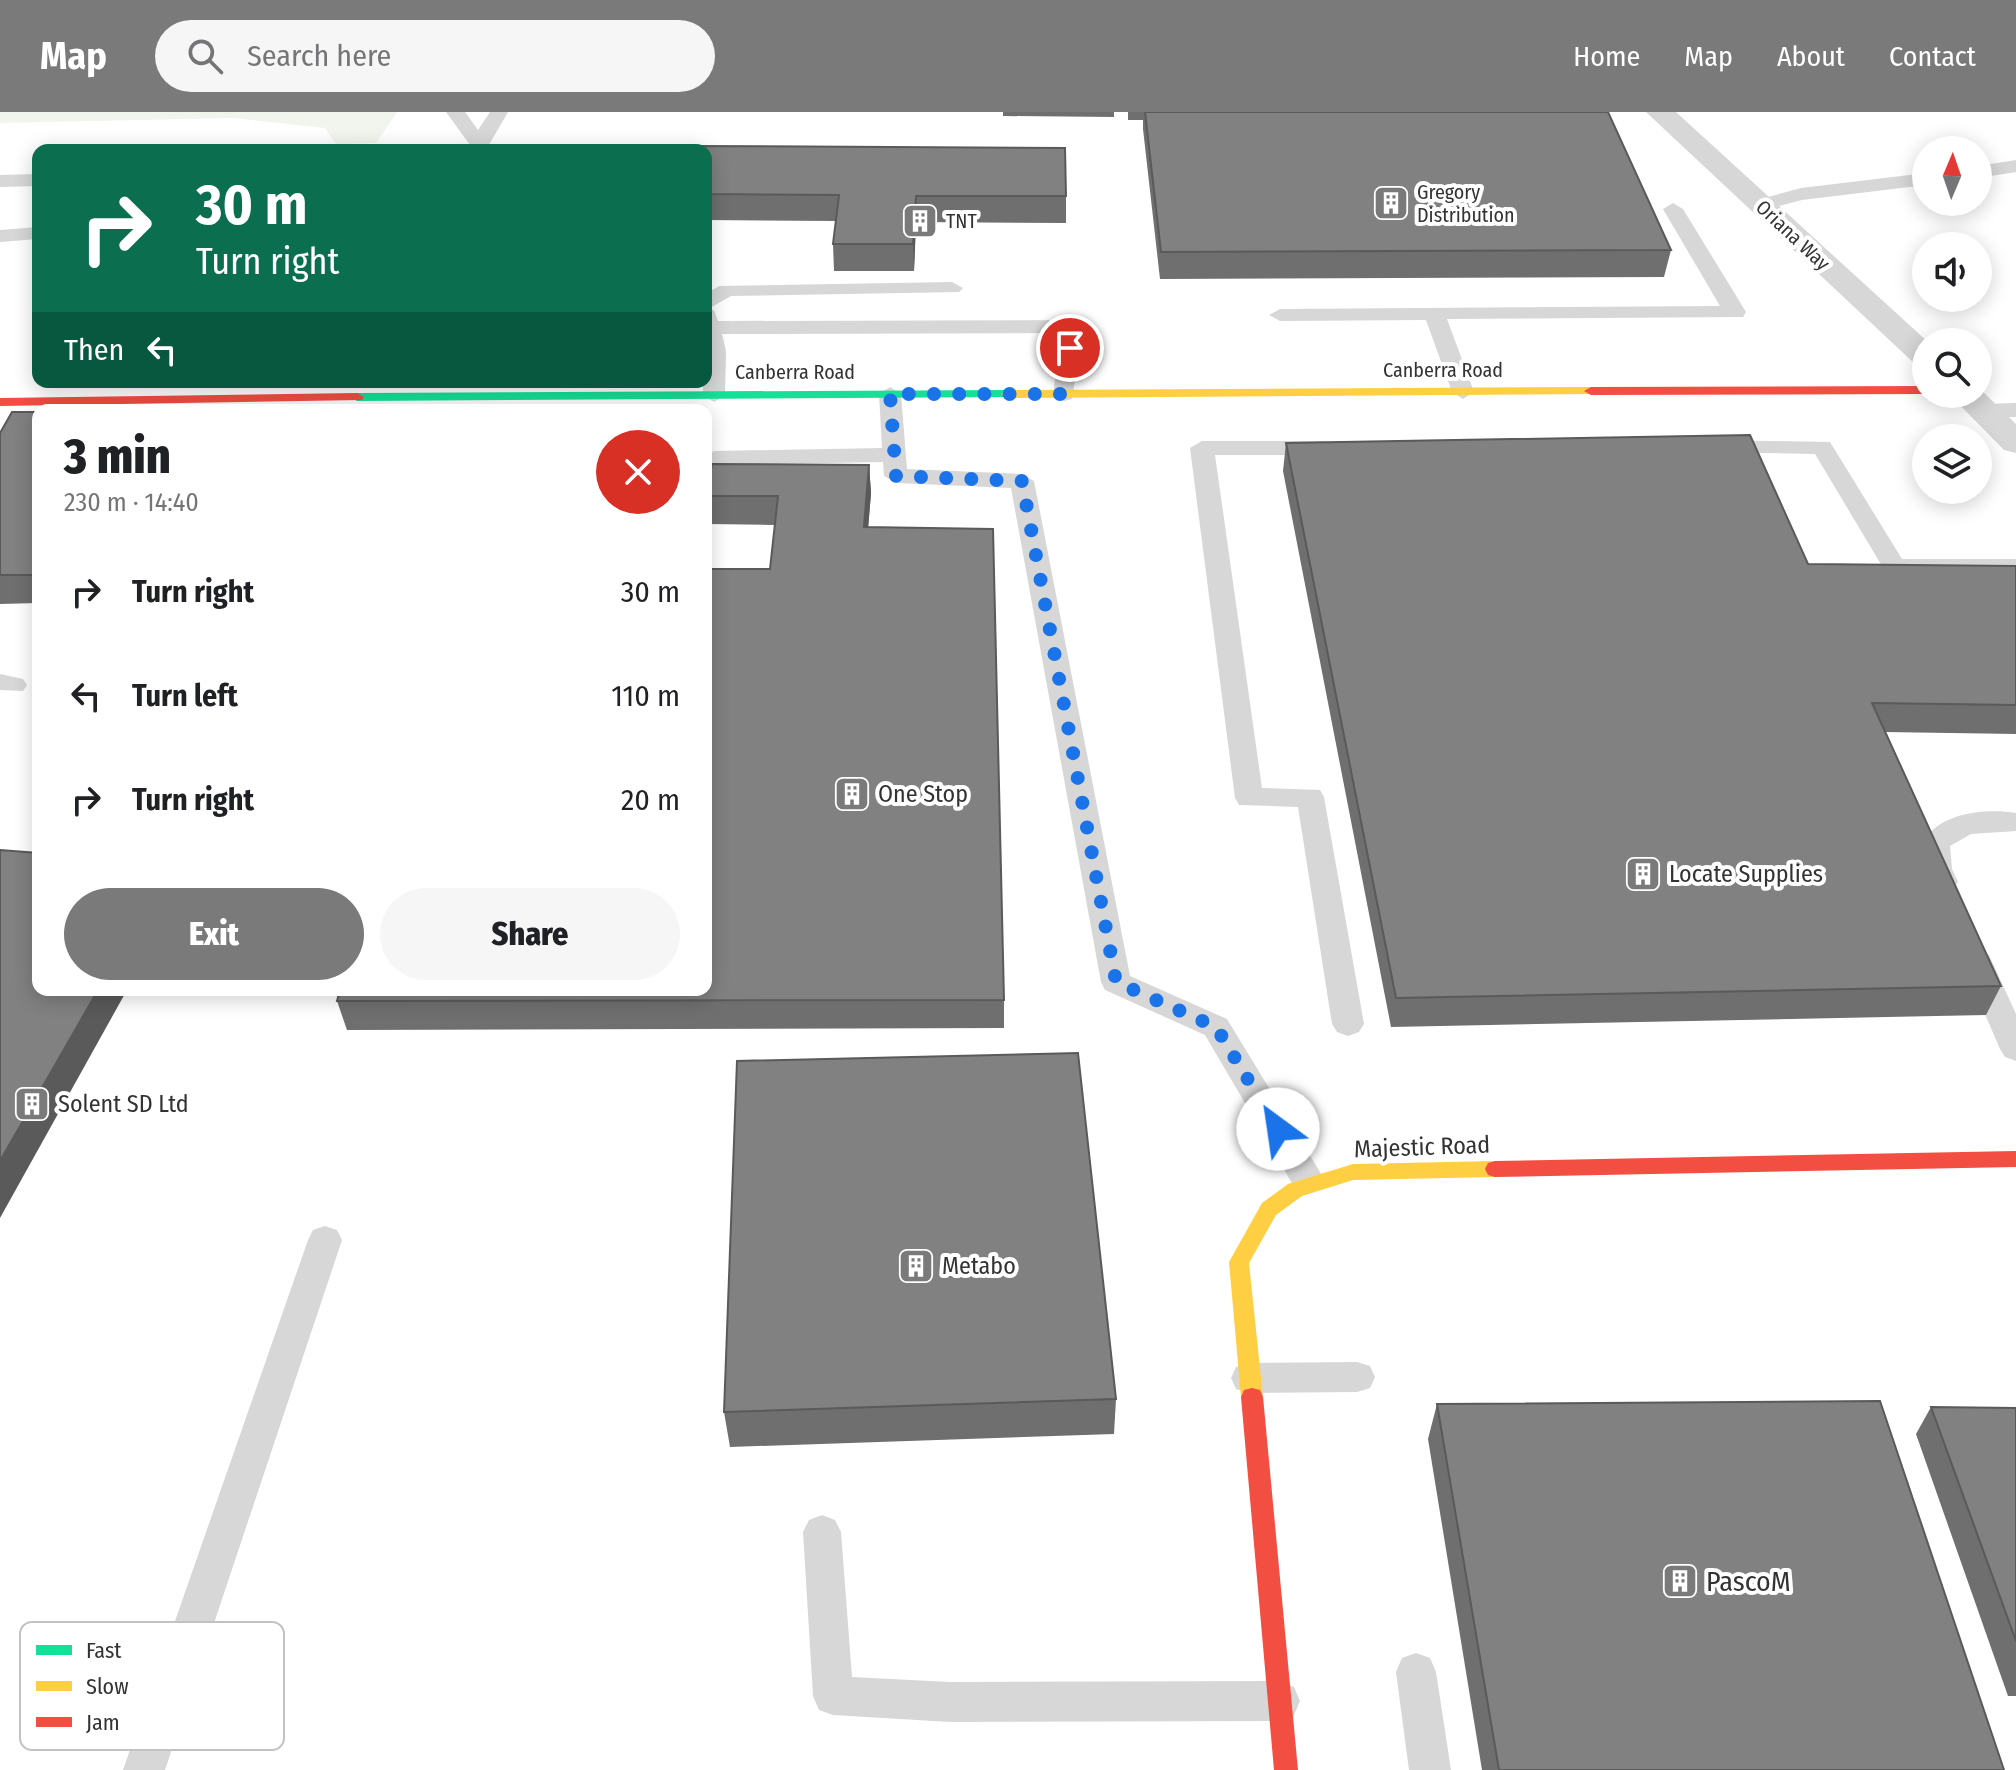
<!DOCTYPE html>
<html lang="en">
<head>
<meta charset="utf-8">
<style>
	body { margin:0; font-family:"Fira Sans Condensed",sans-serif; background:#f6f6f6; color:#202124; height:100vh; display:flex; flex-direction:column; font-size:30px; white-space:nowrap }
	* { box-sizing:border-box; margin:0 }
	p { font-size:26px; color:#757577 }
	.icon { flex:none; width:44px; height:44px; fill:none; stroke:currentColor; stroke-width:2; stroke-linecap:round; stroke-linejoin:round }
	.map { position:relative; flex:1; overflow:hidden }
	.panel { position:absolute; left:32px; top:292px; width:680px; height:592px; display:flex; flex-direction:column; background:#fff; border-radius:16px; box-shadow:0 4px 20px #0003 }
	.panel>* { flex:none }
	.banner { position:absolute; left:32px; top:32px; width:680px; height:244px; border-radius:16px; box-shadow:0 4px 20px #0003; background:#0b6e4f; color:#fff; overflow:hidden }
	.needle { width:52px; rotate:2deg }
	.controls { position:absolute; left:1912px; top:24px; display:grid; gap:16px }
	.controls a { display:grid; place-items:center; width:80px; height:80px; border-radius:50%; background:#fff; box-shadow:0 4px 20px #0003; font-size:40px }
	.pin { position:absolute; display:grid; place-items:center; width:68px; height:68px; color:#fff; margin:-34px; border:4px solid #fff; border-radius:50%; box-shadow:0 2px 8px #0007 }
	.me { position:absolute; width:88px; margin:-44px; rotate:329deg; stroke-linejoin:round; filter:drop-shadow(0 0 6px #0008) }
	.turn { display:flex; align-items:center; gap:28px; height:168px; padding:0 32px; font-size:36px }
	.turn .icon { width:104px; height:104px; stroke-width:2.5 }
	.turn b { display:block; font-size:56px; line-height:68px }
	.then { display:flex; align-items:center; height:76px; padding:0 32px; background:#0003; gap:16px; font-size:30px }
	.round { display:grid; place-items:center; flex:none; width:84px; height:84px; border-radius:42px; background:#f6f6f6 }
	.head { display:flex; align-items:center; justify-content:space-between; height:136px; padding:0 32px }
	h1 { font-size:48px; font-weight:800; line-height:60px }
	.action { display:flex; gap:16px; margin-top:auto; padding:16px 32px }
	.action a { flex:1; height:92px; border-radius:48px; background:#7a7a7a; color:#fff; font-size:32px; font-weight:800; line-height:92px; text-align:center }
	.action a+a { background:#f6f6f6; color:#202124 }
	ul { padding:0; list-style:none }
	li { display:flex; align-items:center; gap:24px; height:104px; padding:0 32px }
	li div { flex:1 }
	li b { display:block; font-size:30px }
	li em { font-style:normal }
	header { display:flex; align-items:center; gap:48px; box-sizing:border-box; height:112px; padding:0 40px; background:#7a7a7a; color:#fff }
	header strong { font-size:38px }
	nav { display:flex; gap:44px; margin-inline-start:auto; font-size:28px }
	.search { width:560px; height:72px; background:#f6f6f6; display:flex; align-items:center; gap:20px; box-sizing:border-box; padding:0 28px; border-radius:44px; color:#757577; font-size:30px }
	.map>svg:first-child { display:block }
	.green { fill:#f1f5ed }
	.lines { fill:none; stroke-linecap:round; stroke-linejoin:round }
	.lane { fill:#d7d7d7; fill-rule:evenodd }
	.street { fill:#d7d7d7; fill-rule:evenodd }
	.fast { fill:#16e098; fill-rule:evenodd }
	.slow { fill:#ffcf43; fill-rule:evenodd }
	.jam { fill:#f24e42; fill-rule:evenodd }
	.wall { fill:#6f6f6f }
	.shaded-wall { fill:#5a5a5a }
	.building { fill:#818181; stroke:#5a5a5a; stroke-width:2 }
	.route { stroke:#1a73e8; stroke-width:14; stroke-dasharray:0 25.2 }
	.labels { text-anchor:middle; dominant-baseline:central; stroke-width:8; stroke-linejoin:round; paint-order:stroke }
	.far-poi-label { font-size:20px; fill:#333; stroke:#fff; text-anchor:start }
	.far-street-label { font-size:20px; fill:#333; stroke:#fff }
	.poi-label { font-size:24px; fill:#333; stroke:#fff; text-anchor:start }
	.street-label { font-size:24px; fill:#333; stroke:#fff }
	.near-poi-label { font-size:28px; fill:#333; stroke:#fff; text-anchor:start }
	.key { fill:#fff; stroke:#c2c2c2; stroke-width:2 }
	.key-label { font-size:22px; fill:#333 }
</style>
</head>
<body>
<header>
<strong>Map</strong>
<div class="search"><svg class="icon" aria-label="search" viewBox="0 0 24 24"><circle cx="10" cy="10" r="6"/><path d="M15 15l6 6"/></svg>Search here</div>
<nav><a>Home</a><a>Map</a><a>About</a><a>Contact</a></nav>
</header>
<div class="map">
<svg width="2016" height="1658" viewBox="0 0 2016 1658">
	<rect width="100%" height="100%" fill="#fff"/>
	<path class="green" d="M 0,0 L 397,0 L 376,31 L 336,32 L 325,16 L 233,6 L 0,11 Z"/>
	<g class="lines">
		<g class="lane">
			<path d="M 446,0 L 465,0 L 478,18 L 490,0 L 508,0 L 486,38 L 466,38 L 470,33 Z"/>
			<path d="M 2016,48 L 2016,60 L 1978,66 L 1978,54 Z"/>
			<path d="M 1926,61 L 1926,73 L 1802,88 L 1760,99 L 1750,93 L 1753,89 L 1801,76 Z"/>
			<path d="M 38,62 L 38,74 L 0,75 L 0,63 Z"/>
			<path d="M 1673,91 L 1683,97 L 1746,200 L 1743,205 L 1447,207 L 1474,280 L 1463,287 L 1452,280 L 1426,208 L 1280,209 L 1269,203 L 1280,197 L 1720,194 L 1663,97 Z"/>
			<path d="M 38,115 L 38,127 L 0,130 L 0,118 Z"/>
			<path d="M 952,170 L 963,176 L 959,180 L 731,184 L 708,197 L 714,198 L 718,209 L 1073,208 L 1084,214 L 1072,287 L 1064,289 L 1053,282 L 1061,221 L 722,222 L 726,239 L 725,283 L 714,290 L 703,283 L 703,270 L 706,270 L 706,182 L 719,174 Z"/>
			<path d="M 890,275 L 901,282 L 907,357 L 1022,362 L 1034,369 L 1130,864 L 1227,907 L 1320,1060 L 1325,1069 L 1320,1078 L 1308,1082 L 1296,1078 L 1205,923 L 1105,878 L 1101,870 L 1011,376 L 896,371 L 884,364 L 883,350 L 715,353 L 706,350 L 707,341 L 715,339 L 882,336 L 879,282 Z"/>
			<path d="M 2016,291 L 2016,305 L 1985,306 L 1974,299 L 1985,292 Z"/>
			<path d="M 1714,328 L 1830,330 L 1902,447 L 2016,447 L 2016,461 L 1885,459 L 1815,342 L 1706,340 L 1702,335 Z"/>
			<path d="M 1202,329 L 1326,329 L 1338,336 L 1326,343 L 1215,343 L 1262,676 L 1320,678 L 1324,685 L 1364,912 L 1359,920 L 1348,924 L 1337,920 L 1332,912 L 1298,695 L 1239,693 L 1235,686 L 1190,336 Z"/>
			<path d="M 0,562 L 23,567 L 27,573 L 23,579 L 0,578 Z"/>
			<path d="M 2016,701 L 2016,719 L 1971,722 L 1950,734 L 1952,757 L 1958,770 L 1953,777 L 1943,780 L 1933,777 C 1894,713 1965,693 2016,701 Z"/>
			<path d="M 1978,840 L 1989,843 L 2016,902 L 2016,949 L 2005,945 L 2000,937 L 1963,851 L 1967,843 Z"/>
			<path d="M 325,1114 L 337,1118 L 342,1128 L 165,1658 L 123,1658 L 308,1128 L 313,1118 Z"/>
			<path d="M 1357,1250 L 1370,1254 L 1375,1265 L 1370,1276 L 1357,1280 L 1249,1281 L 1236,1277 L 1231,1266 L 1236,1255 L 1249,1251 Z"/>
			<path d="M 822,1403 L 835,1408 L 841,1420 L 852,1565 L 950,1570 L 1280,1569 L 1294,1575 L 1300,1589 L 1294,1603 L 1280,1609 L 950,1610 L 833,1603 L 819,1598 L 813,1584 L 803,1420 L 809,1408 Z"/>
			<path d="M 1416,1541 L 1430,1546 L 1436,1560 L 1451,1658 L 1409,1658 L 1396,1560 L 1402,1546 Z"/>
		</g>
		<g class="street">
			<path d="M 1646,0 L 1676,0 L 1928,230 L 1926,255 L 1915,252 Z"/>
			<path d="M 1978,275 L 2016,312 L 2016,341 L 2004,338 L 1949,282 L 1978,282 Z"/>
		</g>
		<path class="fast" d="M 1008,278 L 1015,282 L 1013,285 L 357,289 L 350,285 L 357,281 Z"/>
		<g class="slow">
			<path d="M 1591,275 L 1596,276 L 1596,282 L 1008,286 L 1001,282 L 1008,278 Z"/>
			<path d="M 1495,1049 L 1502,1051 L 1505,1057 L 1502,1063 L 1495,1065 L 1353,1068 L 1302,1084 L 1276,1103 L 1249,1151 L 1263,1285 L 1260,1292 L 1252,1294 L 1244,1292 L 1241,1285 L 1229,1150 L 1262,1091 L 1288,1072 L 1353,1052 Z"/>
		</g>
		<g class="jam">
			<path d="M 1926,274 L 1926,282 L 1591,283 L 1584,279 L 1591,275 Z"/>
			<path d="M 357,281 L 364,285 L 362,288 L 0,294 L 0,286 Z"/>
			<path d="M 2016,1039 L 2016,1055 L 1495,1065 L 1488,1063 L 1485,1057 L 1488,1051 L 1495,1049 Z"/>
			<path d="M 1252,1276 L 1260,1278 L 1263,1285 L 1298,1658 L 1274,1658 L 1241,1285 L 1244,1278 Z"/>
		</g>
	</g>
	<g class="wall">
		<path d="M 1003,0 L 1114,0 L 1114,5 L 1003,4 Z"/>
		<path d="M 1128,0 L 1608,0 L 1671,138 L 1664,165 L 1160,167 L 1143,17 L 1143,8 L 1128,8 Z"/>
		<path d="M 706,38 L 1066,84 L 1066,111 L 916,110 L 914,159 L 834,159 L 833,132 L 836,109 L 706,108 Z"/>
		<path d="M 38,300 L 38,491 L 0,492 L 0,321 Z"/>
		<path d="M 1286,331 L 1808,452 L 2016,454 L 2016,622 L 1885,620 L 2001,874 L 1986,903 L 1391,915 L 1283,359 Z"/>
		<path d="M 869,353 L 871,381 L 868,415 L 1004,888 L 1004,916 L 347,918 L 337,889 L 770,457 L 775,413 L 709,412 L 706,384 Z"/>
		<path d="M 1116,1287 L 1114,1322 L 730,1335 L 724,1300 Z"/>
		<path d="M 1437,1292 L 2004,1658 L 1482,1658 L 1428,1327 Z"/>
		<path d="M 1931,1295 L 2016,1296 L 2016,1584 L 2008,1584 L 1916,1322 Z"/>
	</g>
	<g class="shaded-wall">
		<path d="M 916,84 L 916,110 L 914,159 L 913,132 Z"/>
		<path d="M 869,353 L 871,381 L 866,443 L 864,415 Z"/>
		<path d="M 98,878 L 127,878 L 0,1106 L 0,1049 Z"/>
	</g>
	<g class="building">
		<path d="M 1145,0 L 1608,0 L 1671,138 L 1161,140 Z"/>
		<path d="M 699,34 L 1065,36 L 1066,84 L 916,84 L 913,132 L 833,132 L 839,83 L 706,82 L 706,38 L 698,38 Z"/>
		<path d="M 12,300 L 38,300 L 38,463 L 0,463 L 0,321 Z"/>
		<path d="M 1750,323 L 1808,452 L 2016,454 L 2016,593 L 1872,591 L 2001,874 L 1396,886 L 1286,331 Z"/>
		<path d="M 712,352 L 869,353 L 864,415 L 993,417 L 1004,888 L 337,889 L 340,878 L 706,878 L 706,457 L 770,457 L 778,384 L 706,384 Z"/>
		<path d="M 0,738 L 38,741 L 38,878 L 98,878 L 0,1049 Z"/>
		<path d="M 1078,941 L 1116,1287 L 724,1300 L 737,949 Z"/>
		<path d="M 1880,1289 L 2004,1658 L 1499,1658 L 1437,1292 Z"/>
		<path d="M 1931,1295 L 2016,1296 L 2016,1529 Z"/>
	</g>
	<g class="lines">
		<path class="route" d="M 1070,236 L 1064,282 L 890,282 L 896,364 L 1022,369 L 1116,870 L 1216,915 L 1278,1017"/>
	</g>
	<defs>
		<g id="building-square" transform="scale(1.8)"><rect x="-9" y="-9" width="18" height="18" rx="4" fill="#7a7a7a" stroke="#fff"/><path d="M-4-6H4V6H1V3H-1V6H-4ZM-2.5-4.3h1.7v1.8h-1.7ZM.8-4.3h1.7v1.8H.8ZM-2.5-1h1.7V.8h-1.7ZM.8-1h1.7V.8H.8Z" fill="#fff"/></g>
	</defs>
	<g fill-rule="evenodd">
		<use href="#building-square" x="1391" y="91"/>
		<use href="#building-square" x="920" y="109"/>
		<use href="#building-square" x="852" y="682"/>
		<use href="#building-square" x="1643" y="762"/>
		<use href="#building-square" x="32" y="992"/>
		<use href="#building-square" x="916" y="1154"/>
		<use href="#building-square" x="1680" y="1469"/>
	</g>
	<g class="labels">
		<g class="far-poi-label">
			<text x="1417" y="80">Gregory<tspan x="1417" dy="23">Distribution</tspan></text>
			<text x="946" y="109">TNT</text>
		</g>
		<g class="far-street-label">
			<text transform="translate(1793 123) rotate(43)">Oriana Way</text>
			<text x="1443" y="258">Canberra Road</text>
			<text x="795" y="260">Canberra Road</text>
		</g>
		<g class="poi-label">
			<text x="878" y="682">One Stop</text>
			<text x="1669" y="762">Locate Supplies</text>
			<text x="58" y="992">Solent SD Ltd</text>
			<text x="942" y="1154">Metabo</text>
		</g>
		<g class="street-label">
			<text transform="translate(1422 1035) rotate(-2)">Majestic Road</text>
		</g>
		<g class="near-poi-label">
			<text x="1706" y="1469">PascoM</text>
		</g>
	</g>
	<rect x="20" y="1510" width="264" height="128" rx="12" class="key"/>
	<rect x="36" y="1533" width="36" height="10" fill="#16e098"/>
	<rect x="36" y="1569" width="36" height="10" fill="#ffcf43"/>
	<rect x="36" y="1605" width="36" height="10" fill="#f24e42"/>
	<g class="key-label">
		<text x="86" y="1546">Fast</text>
		<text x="86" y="1582">Slow</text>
		<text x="86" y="1618">Jam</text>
	</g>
</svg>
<div class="controls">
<a><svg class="needle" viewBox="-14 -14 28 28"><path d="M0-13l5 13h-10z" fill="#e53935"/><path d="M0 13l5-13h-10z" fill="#757577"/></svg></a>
<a><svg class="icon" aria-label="sound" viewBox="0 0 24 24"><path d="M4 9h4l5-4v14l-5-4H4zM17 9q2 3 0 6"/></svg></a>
<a><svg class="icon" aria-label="search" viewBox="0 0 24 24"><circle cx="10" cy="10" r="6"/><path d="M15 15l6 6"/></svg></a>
<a><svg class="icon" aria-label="layers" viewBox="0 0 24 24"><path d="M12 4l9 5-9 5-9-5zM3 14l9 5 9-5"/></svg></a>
</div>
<div class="pin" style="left:1070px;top:236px;background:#d93025"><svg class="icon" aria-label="arrive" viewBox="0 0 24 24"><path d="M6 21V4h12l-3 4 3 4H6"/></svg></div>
<svg class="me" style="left:1278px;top:1017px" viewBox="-20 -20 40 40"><circle r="19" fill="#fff"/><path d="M0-13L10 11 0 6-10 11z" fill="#1a73e8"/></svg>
<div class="banner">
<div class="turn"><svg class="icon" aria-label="right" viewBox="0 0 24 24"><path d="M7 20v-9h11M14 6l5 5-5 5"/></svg><div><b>30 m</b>Turn right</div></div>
<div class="then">Then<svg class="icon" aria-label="left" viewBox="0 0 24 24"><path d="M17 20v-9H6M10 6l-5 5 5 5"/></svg></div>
</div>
<section class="panel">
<div class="head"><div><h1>3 min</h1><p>230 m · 14:40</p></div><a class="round" style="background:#d93025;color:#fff"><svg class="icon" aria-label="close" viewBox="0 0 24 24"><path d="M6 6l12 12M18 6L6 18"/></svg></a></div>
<ul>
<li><svg class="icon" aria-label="right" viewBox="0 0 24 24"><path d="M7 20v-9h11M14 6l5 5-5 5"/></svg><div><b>Turn right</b></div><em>30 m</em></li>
<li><svg class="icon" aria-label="left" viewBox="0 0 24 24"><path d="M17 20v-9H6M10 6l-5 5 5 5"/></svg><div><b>Turn left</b></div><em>110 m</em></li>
<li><svg class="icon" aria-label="right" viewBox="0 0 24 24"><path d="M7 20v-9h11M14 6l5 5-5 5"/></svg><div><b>Turn right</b></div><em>20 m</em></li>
</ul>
<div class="action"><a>Exit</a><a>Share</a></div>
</section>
</div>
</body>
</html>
